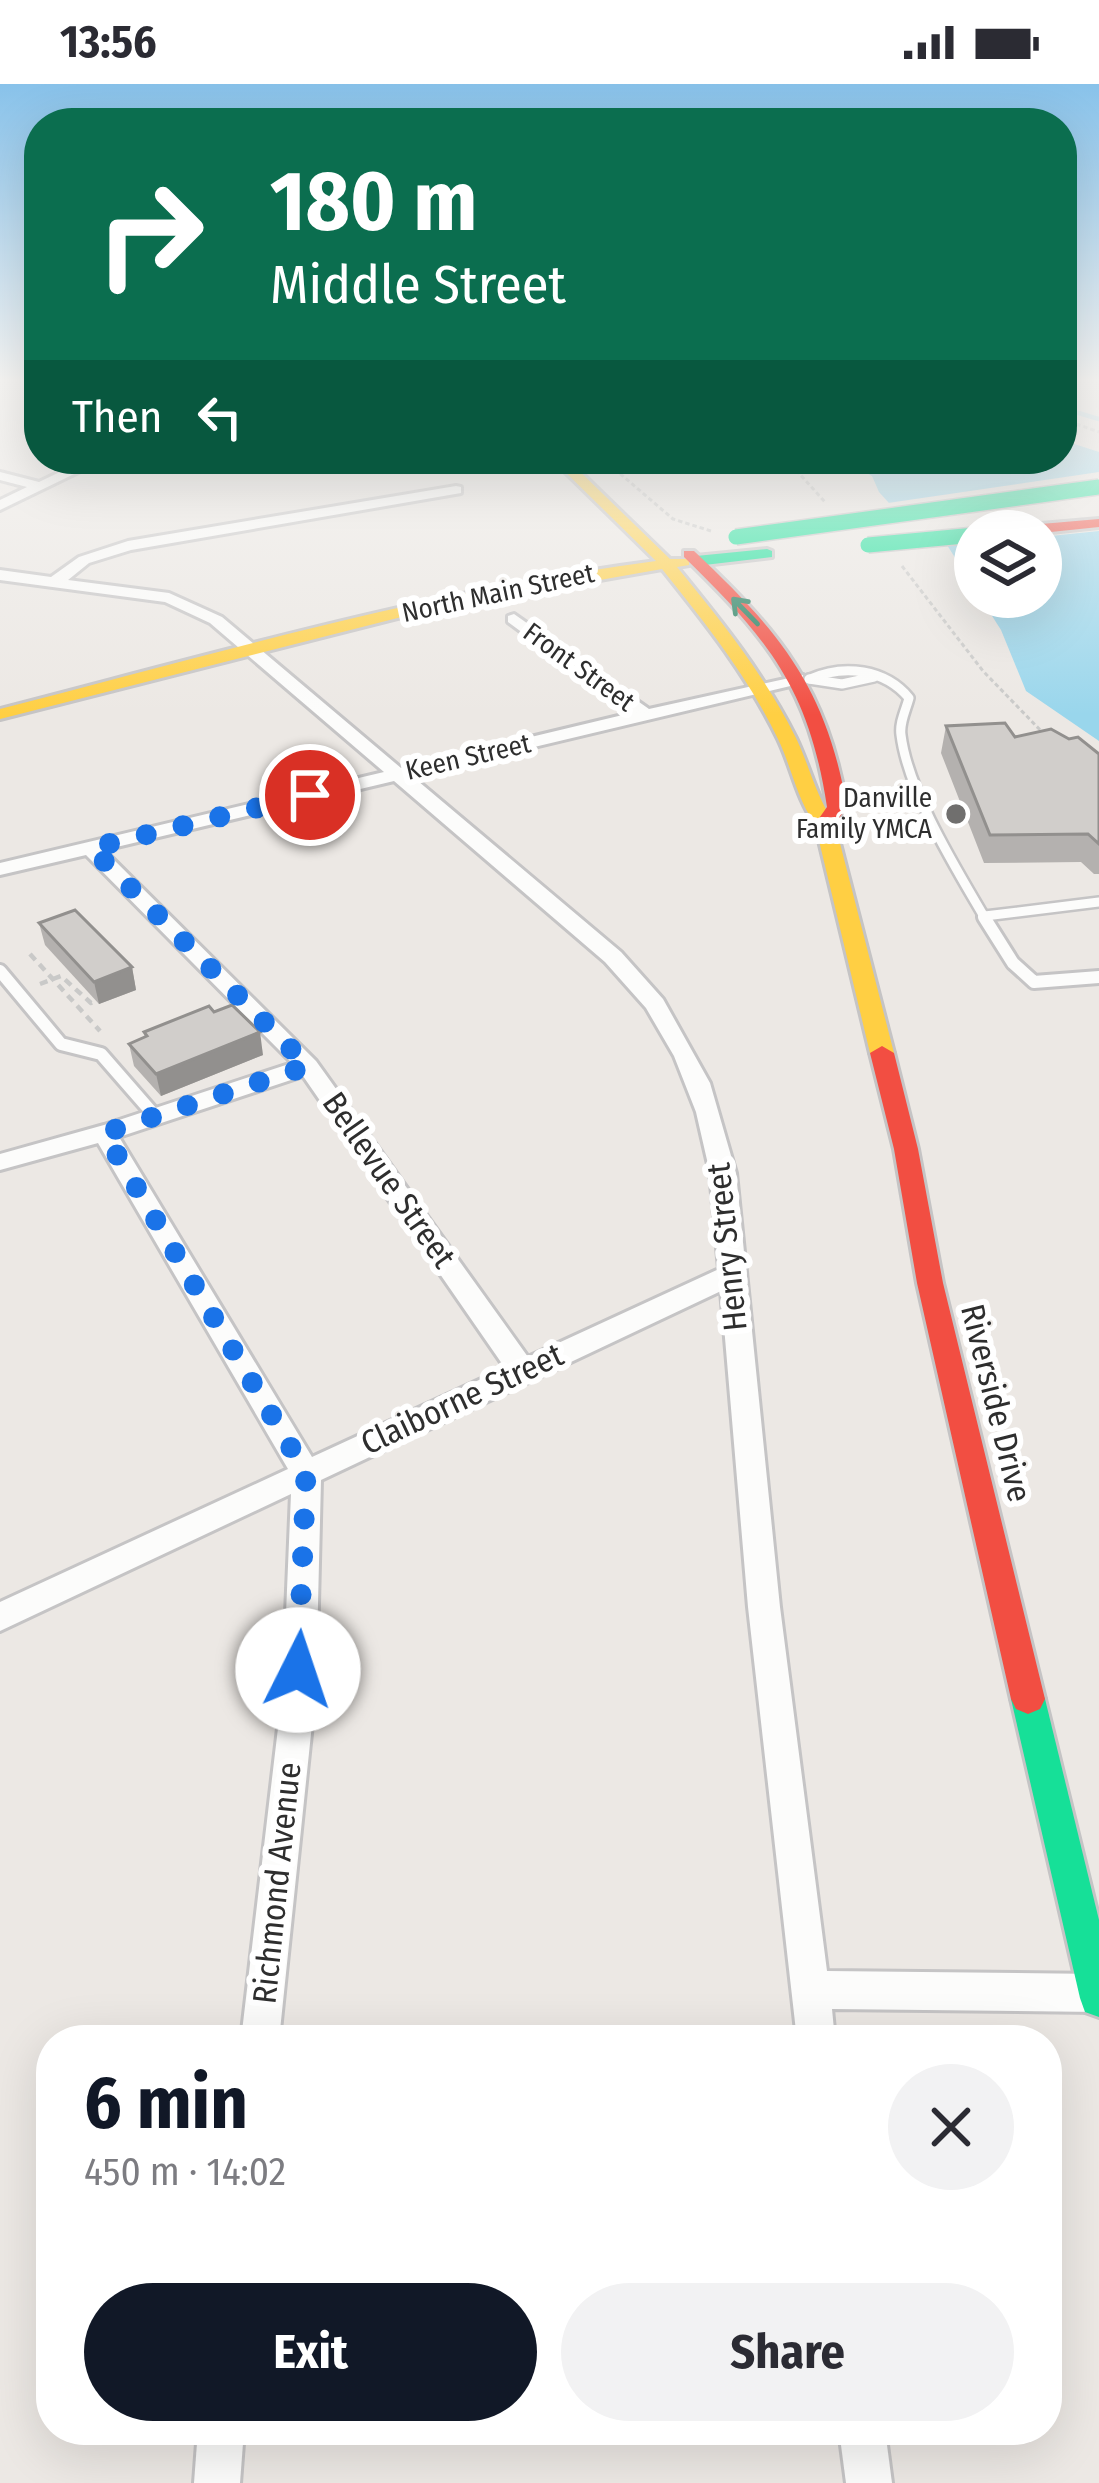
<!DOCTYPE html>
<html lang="en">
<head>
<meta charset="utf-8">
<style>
	body { margin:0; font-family:"Fira Sans Condensed",sans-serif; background:#f2f2f3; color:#2b2b33; height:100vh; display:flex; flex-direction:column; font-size:45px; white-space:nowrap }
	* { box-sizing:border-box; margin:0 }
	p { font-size:39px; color:#7c7c81 }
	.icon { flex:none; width:66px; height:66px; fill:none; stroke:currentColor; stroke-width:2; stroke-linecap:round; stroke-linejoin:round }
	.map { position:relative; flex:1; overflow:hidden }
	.drawer { position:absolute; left:36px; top:1941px; width:1026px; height:420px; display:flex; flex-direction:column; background:#fff; border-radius:48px; box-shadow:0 12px 48px #0002 }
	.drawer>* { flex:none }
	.top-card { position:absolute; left:24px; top:24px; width:1053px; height:366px; border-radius:48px; box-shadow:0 12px 48px #0002; background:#0b6e4f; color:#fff; overflow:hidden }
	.tools { position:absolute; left:954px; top:426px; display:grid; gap:24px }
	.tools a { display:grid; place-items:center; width:108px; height:108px; border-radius:50%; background:#fff; box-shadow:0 12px 48px #0002; font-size:60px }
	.pin { position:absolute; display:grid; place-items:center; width:102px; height:102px; color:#fff; margin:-51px; border:6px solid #fff; border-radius:50%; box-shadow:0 3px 12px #0007 }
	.me { position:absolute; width:132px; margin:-66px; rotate:4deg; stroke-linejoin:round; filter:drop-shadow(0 0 9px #0008) }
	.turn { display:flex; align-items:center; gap:42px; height:252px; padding:0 48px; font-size:54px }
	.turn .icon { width:156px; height:156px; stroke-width:2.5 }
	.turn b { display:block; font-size:84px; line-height:102px }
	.then { display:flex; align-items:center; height:114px; padding:0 48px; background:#0003; gap:24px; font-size:45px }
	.round { display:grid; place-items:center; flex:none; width:126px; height:126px; border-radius:63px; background:#f2f2f3 }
	.overview { display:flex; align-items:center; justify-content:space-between; height:204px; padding:0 48px }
	h1 { font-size:72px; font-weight:700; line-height:90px; color:#111827 }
	.action { display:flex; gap:24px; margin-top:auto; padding:24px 48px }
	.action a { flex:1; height:138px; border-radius:72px; background:#111827; color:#fff; font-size:48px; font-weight:700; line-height:138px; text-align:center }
	.action a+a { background:#f2f2f3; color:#2b2b33 }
	.status { display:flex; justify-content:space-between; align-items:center; height:84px; padding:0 60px; background:#fff; direction:ltr }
	.status svg { height:33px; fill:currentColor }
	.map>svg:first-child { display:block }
	.water { fill:#99d6ec }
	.pier { fill:#ece8e4 }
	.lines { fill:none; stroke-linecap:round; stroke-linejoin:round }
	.stream { stroke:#99d6ec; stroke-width:4.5 }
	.lane-far1-casing { stroke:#c5c4c5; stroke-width:14 }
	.lane-casing { stroke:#c5c4c5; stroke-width:18 }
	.street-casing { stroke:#c5c4c5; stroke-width:6 }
	.fast-casing { stroke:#c5c4c5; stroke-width:6 }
	.slow-casing { stroke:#c5c4c5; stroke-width:6 }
	.jam-casing { stroke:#c5c4c5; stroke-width:6 }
	.path-far1 { stroke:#c9c9c8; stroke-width:3; stroke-dasharray:4.5 3; stroke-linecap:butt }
	.path { stroke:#c9c9c8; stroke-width:4.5; stroke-dasharray:8 6; stroke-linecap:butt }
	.lane-far1 { stroke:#fcfcfb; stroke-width:9 }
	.lane { stroke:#fcfcfb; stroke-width:12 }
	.street { fill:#fcfcfb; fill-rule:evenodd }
	.fast { fill:#16e098; fill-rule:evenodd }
	.slow { fill:#ffcf43; fill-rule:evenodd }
	.jam { fill:#f24e42; fill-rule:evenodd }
	.fast-bridge-casing { stroke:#c5c4c5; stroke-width:18; stroke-linecap:butt }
	.fast-bridge { stroke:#16e098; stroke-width:15 }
	.wall { fill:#b4b1af }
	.shaded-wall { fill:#92908e }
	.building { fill:#d1cecb; stroke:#92908e; stroke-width:3 }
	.oneway { stroke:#237e5e }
	.route { stroke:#1a73e8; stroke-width:21; stroke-dasharray:0 37.8 }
	.poi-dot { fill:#706f6e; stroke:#fff; stroke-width:4.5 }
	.labels { text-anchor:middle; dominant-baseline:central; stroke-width:12; stroke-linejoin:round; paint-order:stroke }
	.far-street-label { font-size:27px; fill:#2e2e2e; stroke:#fff }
	.far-poi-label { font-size:27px; fill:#2e2e2e; stroke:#fff; text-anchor:end }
	.street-label { font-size:33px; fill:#2e2e2e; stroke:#fff }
</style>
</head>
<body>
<div class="status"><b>13:56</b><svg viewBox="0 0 49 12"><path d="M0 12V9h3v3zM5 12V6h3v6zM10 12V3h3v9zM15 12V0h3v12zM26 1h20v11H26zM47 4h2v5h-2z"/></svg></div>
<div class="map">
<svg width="1099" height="2399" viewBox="0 0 1099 2399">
	<rect width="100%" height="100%" fill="#ece8e4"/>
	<path class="water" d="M 1062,356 L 1099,368 L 1099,657 L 1026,607 L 1001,546 L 980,513 L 1041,513 L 1041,447 L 975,447 L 975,505 L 947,461 L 907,439 L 879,408 L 872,392 L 841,375 L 1062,375 Z"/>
	<path class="pier" d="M 1099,388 L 1099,447 L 1041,453 L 1041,447 L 975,447 L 938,463 L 904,443 L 881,420 Z"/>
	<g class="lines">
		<path class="stream" d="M 1062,324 L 1099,335"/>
		<g class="lane-far1-casing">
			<g id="lane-far1">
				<path d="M 809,595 L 842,600 L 874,593"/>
				<path d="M 810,595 C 844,580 885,585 909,614 C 906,626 899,639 901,651 C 908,708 957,786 986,836"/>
				<path d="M 985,832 L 1099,818"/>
			</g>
		</g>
		<g class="lane-casing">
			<g id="lane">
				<path d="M 984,833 L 1013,879 L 1034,898 L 1099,893"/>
				<path d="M 0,887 L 61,960 L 101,970 L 155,1032"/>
			</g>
		</g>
		<g class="street-casing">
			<g id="street">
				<path d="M 87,375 L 105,375 L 0,426 L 0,416 L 27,403 L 0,396 L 0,388 L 39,398 Z"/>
				<path d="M 456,402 L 461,403 L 461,409 L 131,466 L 89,479 L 68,496 L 169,509 L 222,533 L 401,684 L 631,629 L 508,538 L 508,532 L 514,530 L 649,625 L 803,591 L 803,599 L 412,692 L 621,868 L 663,915 L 710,999 L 736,1089 L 780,1523 L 827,1887 L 1099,1890 L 1099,1928 L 832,1925 L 835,1956 L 797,1956 L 748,1523 L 721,1207 L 321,1396 L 316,1602 L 279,1956 L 241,1956 L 283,1602 L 291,1410 L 0,1547 L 0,1518 L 288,1385 L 98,1059 L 0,1086 L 0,1070 L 104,1041 L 292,979 L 86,771 L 0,791 L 0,779 L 384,688 L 210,539 L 165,518 L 0,496 L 0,486 L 51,493 L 79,473 L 128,457 ZM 394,697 L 605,878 L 646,924 L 674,972 L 696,1028 L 710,1089 L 719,1185 L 528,1273 L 316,977 L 104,766 ZM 303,992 L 505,1284 L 312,1373 L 119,1053 Z"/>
				<path d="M 198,2346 L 244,2346 L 240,2399 L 194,2399 Z"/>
				<path d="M 839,2346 L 885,2346 L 892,2399 L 846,2399 Z"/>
			</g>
		</g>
		<g class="fast-casing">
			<g id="fast">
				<path d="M 767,465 L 772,467 L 772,473 L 696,482 L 688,477 L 696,472 Z"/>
				<path d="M 1028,1600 L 1040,1605 L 1045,1615 L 1099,1836 L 1099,1933 L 1085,1928 L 1080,1914 L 1011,1615 L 1016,1605 Z"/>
			</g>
		</g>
		<g class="slow-casing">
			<path id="slow" d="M 552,375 L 567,375 L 670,475 L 689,475 L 689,481 L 677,483 C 722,538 764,590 796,654 C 810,683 816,713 835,740 L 894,969 L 890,974 L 874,974 L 870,969 L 815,740 C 796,713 792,684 778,655 C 747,591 706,540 662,485 L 425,527 L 0,635 L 0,625 C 217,569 433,506 656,477 Z"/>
		</g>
		<g class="jam-casing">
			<g id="jam">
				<path d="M 1099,435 L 1099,443 L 1041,449 L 1010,447 L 1018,442 Z"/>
				<path d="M 684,467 L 694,467 C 781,549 826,603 847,723 L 832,744 L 815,740 L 827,723 C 809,604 768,555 684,473 Z"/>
				<path d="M 882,962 L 894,969 L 918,1065 L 943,1199 L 1045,1615 L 1040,1625 L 1028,1630 L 1016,1625 L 1011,1615 L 917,1199 L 894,1065 L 870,969 Z"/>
			</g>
		</g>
		<g class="path-far1">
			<path d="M 1062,335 L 1099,348"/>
			<path d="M 603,375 L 673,435 L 711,447"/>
			<path d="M 786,375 L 825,418"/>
			<path d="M 902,482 L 983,587 L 1045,651"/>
		</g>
		<g class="path">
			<path d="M 30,870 L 100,947"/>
			<path d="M 40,900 L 61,892 L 91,919 L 96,917"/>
		</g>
		<use href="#lane-far1" class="lane-far1"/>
		<use href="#lane" class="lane"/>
		<use href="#street" class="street"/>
		<use href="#fast" class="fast"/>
		<use href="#slow" class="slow"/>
		<use href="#jam" class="jam"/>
		<g class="fast-bridge-casing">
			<g id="fast-bridge">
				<path d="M 736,453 L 1099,403"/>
				<path d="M 868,461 L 975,451"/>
			</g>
		</g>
		<use href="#fast-bridge" class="fast-bridge"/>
	</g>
	<g class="wall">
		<path d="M 946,642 L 1015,653 L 1099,670 L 1099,790 L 1094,790 L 1081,778 L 984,779 L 941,669 Z"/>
		<path d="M 39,839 L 132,883 L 136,906 L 99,920 L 45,861 Z"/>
		<path d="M 144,948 L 263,971 L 161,1012 L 134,982 L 129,960 L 145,953 Z"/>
	</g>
	<g class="shaded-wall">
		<path d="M 132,883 L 136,906 L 99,920 L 94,898 Z"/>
		<path d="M 260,948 L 263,971 L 161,1012 L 156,990 Z"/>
	</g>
	<g class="building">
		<path d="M 1005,639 L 1015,653 L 1051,645 L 1069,655 L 1078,653 L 1099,670 L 1099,760 L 1088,750 L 990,751 L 946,642 Z"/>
		<path d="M 75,826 L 132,883 L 94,898 L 39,839 Z"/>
		<path d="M 232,921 L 260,948 L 156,990 L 129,960 L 147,952 L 144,948 L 209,922 L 214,928 Z"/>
	</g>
	<defs><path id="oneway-shaft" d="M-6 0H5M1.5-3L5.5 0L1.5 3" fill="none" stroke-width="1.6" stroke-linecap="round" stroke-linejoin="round" transform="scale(3)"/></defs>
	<use class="oneway" href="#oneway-shaft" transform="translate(745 527) rotate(-134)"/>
	<linearGradient id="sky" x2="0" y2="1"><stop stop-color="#88c2ea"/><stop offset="0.47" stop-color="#f6f5f3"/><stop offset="1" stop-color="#f6f5f3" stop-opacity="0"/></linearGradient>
	<rect width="1099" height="631" fill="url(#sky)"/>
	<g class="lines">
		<path class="route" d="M 298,1586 L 306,1389 L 104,1049 L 308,982 L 91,764 L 310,711"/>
	</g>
	<circle class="poi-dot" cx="956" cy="730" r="12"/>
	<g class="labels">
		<g class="far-street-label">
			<text transform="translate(498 509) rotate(-12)">North Main Street</text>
			<text transform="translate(579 583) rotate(36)">Front Street</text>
			<text transform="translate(468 673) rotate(-13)">Keen Street</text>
		</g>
		<g class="far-poi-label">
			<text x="932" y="714">Danville<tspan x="932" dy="31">Family YMCA</tspan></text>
		</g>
		<g class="street-label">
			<text transform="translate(389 1096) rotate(55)">Bellevue Street</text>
			<text transform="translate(727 1163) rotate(-96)">Henry Street</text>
			<text transform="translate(462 1315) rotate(-25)">Claiborne Street</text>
			<text transform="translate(996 1319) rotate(76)">Riverside Drive</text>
			<text transform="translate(277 1799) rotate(-84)">Richmond Avenue</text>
		</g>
	</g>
</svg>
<div class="tools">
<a><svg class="icon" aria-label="layers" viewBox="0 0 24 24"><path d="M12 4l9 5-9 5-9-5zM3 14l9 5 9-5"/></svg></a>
</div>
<div class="pin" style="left:310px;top:711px;background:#d93025"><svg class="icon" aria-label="arrive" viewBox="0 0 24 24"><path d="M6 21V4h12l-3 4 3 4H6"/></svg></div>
<svg class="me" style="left:298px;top:1586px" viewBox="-20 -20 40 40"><circle r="19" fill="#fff"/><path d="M0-13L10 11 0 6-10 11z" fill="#1a73e8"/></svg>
<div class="top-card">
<div class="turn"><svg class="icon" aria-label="right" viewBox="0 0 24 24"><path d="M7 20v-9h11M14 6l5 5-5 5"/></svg><div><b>180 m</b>Middle Street</div></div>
<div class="then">Then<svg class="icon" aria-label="left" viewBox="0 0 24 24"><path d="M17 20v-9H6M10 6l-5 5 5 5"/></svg></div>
</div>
<section class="drawer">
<div class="overview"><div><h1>6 min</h1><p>450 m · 14:02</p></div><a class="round"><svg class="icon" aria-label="close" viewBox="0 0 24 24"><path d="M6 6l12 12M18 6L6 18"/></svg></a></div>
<div class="action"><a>Exit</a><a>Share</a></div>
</section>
</div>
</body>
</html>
